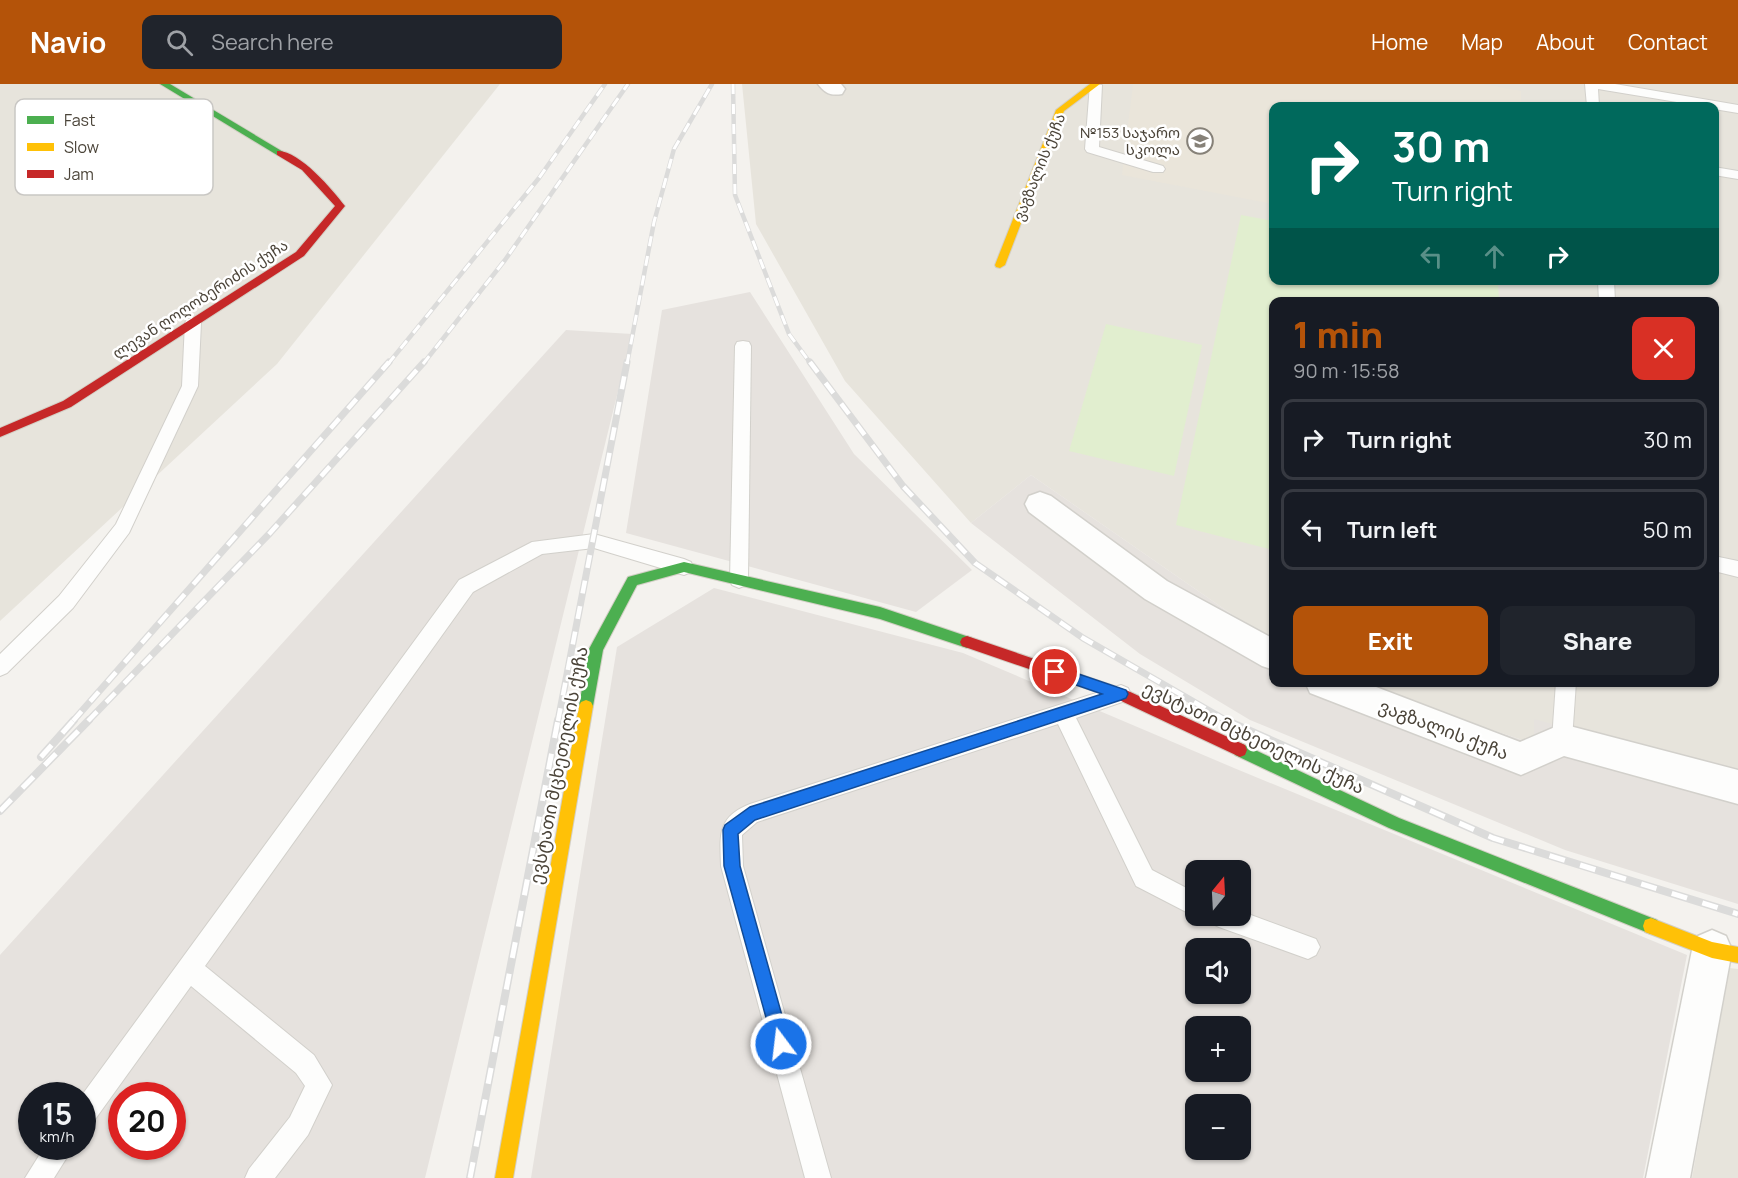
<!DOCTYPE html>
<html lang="en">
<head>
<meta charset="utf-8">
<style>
	body { margin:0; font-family:Manrope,"Noto Sans Georgian",sans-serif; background:#20242c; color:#f1f3f6; height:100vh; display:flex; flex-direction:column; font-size:22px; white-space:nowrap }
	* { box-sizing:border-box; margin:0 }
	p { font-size:20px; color:#9ea1a6 }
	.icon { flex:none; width:33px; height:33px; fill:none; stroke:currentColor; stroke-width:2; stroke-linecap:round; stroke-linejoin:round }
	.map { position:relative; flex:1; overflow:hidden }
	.drawer { position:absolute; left:1269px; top:213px; width:450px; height:390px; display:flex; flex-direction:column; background:#171b24; border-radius:12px; box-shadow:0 2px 4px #0004 }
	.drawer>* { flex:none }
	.banner { position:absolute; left:1269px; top:18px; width:450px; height:183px; border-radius:12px; box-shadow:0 2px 4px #0004; background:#00695c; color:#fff; overflow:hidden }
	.needle { width:39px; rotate:18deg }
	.fabs { position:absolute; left:1185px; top:776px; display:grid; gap:12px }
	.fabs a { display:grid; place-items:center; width:66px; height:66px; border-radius:12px; background:#171b24; box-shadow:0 2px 4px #0004; font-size:30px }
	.speed { position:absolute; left:18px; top:998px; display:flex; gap:12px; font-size:30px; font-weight:700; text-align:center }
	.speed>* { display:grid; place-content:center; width:78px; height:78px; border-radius:50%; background:#171b24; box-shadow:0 2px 4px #0004; line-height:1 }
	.speed small { font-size:15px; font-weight:400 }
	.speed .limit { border:9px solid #d22; background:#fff; color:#111 }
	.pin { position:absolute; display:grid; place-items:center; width:51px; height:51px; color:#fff; margin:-26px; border:3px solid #fff; border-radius:50%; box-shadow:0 2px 6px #0007 }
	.me { position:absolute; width:66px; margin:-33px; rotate:345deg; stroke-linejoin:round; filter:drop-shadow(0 0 4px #0008) }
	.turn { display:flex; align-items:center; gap:21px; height:126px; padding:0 24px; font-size:27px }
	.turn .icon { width:78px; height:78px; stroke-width:2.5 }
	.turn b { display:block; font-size:42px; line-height:51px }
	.lanes { display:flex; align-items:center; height:57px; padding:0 24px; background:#0003; justify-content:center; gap:30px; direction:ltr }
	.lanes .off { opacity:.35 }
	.round { display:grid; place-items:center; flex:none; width:63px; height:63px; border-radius:12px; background:#20242c }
	.overview { display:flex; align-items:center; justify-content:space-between; height:102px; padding:0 24px }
	h1 { font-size:36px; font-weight:800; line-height:45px; color:#b45309 }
	.button { display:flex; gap:12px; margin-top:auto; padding:12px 24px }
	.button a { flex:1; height:69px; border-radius:12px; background:#b45309; color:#fff; font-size:24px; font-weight:800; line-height:69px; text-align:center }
	.button a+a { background:#20242c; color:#f1f3f6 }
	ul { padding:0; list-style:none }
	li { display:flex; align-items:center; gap:18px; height:81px; margin:0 12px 9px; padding:0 12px; border:3px solid #363941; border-radius:12px }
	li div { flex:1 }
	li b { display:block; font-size:22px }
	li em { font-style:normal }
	header { display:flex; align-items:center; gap:36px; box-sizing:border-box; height:84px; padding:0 30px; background:#b45309; color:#fff }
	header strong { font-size:28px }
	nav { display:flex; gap:33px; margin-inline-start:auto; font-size:21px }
	.search { width:420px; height:54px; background:#20242c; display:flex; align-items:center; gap:15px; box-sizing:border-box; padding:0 21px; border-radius:12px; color:#9ea1a6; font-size:22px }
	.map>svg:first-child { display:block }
	.residential { fill:#e7e4dc; fill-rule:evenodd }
	.industrial { fill:#e6e2de; fill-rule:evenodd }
	.education { fill:#eae5da }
	.green { fill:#e1eecf }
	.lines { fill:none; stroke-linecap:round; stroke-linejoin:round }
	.lane-casing { stroke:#d2d0cb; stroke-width:2 }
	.street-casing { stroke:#d2d0cb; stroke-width:3 }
	.fast-casing { stroke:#d3cfc5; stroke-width:2 }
	.slow-casing { stroke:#d3cfc5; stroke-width:2 }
	.jam-casing { stroke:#d3cfc5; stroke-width:2 }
	.lane { fill:#fdfdfc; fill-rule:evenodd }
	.street { fill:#fdfdfc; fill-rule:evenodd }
	.fast { fill:#4caf50; fill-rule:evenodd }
	.slow { fill:#ffc107; fill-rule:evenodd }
	.jam { fill:#c62828; fill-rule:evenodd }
	.rail-far2-casing { stroke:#dbdbda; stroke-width:4.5 }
	.rail-far1-casing { stroke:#dbdbda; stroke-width:7 }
	.rail-casing { stroke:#dbdbda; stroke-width:8 }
	.rail-far2 { stroke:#fff; stroke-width:3; stroke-dasharray:10; stroke-linecap:butt }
	.rail-far1 { stroke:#fff; stroke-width:4.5; stroke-dasharray:13; stroke-linecap:butt }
	.rail { stroke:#fff; stroke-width:5; stroke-dasharray:16; stroke-linecap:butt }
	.route { fill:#1a73e8; stroke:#114b97; stroke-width:1.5 }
	.labels { text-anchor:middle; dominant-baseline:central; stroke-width:5; stroke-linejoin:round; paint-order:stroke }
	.far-poi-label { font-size:15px; fill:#4b4439; stroke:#fff; text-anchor:end }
	.far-street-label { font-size:15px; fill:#4b4439; stroke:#fff }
	.street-label { font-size:18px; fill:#4b4439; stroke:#fff }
	.key { fill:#fff; stroke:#c9c7c4; stroke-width:1.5 }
	.key-label { font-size:16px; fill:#4b4439 }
</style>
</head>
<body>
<header>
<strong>Navio</strong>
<div class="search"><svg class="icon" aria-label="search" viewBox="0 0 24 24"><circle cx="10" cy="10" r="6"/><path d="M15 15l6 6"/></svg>Search here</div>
<nav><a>Home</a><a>Map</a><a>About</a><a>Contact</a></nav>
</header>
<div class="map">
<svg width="1738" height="1094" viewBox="0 0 1738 1094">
	<rect width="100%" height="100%" fill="#f4f2ee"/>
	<g class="residential">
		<path d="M 0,0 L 500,0 L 277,280 L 0,537 Z"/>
		<path d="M 742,0 L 1738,0 L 1738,692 L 1534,636 L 1534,660 L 1352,599 L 1714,598 L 1714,218 L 1274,218 L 1273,559 L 1031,391 L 971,439 L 845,297 L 756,140 ZM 1274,22 L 1714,22 L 1714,196 L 1274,196 Z"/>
		<path d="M 1729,884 L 1738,885 L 1738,1094 L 1692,1094 Z"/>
	</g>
	<g class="industrial">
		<path d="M 750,208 L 854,370 L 972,486 L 916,528 L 626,449 L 662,226 Z"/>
		<path d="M 566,246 L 632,250 L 425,1094 L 0,1094 L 0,871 ZM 32,1011 L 82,1011 L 82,1062 L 32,1062 ZM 122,1011 L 172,1011 L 172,1062 L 122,1062 Z"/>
		<path d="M 1031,391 L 1273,559 L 1274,598 L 1352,599 L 1534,660 L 1534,635 L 1738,692 L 1738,820 L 1565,766 L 1250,636 L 1140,570 L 971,439 Z"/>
		<path d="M 714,504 L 963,569 L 1234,684 L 1687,871 L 1643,1094 L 531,1094 L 617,563 ZM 1196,786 L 1240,786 L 1240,831 L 1196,831 ZM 1196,864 L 1240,864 L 1240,909 L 1196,909 ZM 1196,942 L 1240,942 L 1240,987 L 1196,987 ZM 1196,1020 L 1240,1020 L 1240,1065 L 1196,1065 Z"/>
	</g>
	<path class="education" d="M 1133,0 L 1482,0 L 1521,7 L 1521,22 L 1274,22 L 1273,120 L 1122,91 Z"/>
	<g class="green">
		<path d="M 1241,131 L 1273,137 L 1274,196 L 1498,197 L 1499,217 L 1274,218 L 1273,466 L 1176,441 Z"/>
		<path d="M 1106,240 L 1202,261 L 1174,392 L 1069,367 Z"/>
	</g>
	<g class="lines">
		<g class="lane-casing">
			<g id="lane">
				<path d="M 1090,0 L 1102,1 L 1099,63 L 1163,82 L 1165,85 L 1163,88 L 1153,88 L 1087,68 L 1085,65 Z"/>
				<path d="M 1585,0 L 1615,0 L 1738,21 L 1738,29 L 1714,25 L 1714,22 L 1701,22 L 1598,5 L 1599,22 L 1587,22 Z"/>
				<path d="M 1714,83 L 1738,87 L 1738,95 L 1714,91 Z"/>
				<path d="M 1598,196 L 1614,196 L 1615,218 L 1599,218 Z"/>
				<path d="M 193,234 L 199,235 L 201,239 L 198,302 L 129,449 L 73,524 L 7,589 L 0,592 L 0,570 L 59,512 L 116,440 L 182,302 L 185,239 L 187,235 Z"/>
				<path d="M 743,257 L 749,258 L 751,262 L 748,496 L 746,501 L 739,504 L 732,501 L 730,496 L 735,262 L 737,258 Z"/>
				<path d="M 594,450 L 684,475 L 691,478 L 693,483 L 691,488 L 684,491 L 594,464 L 542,470 L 473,508 L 205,882 L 314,971 L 332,1001 L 308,1051 L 275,1094 L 245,1094 L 249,1085 L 290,1033 L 305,1002 L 296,989 L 191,902 L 91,1041 L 82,1045 L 82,1011 L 459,496 L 532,458 Z"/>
				<path d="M 1714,472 L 1738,477 L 1738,493 L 1714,487 Z"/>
				<path d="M 1556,598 L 1576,598 L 1572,656 L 1569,663 L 1562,665 L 1555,663 L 1552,656 Z"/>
				<path d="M 1121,601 L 1128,604 L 1131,610 L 1128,616 L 1076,634 L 1152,786 L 1196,809 L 1196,831 L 1202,831 L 1196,833 L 1136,802 L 1058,640 L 757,738 L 742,751 L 743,782 L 831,1094 L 805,1094 L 721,782 C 720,751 717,733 750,720 Z"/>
				<path d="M 1240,827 L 1316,855 L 1320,863 L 1316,871 L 1308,875 L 1219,843 L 1211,839 L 1207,831 L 1240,831 Z"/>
				<path d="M 45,1062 L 74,1062 L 54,1094 L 25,1094 Z"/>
			</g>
		</g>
		<g class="street-casing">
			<g id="street">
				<path d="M 818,0 L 841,0 L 845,5 L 842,10 C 830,12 825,9 818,0 Z"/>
				<path d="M 1040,408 L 1051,412 L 1167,497 L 1274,555 L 1274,586 L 1262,582 L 1145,515 L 1029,428 L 1025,420 L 1029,412 Z"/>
				<path d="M 1305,598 L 1363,598 L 1520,658 L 1562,640 L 1738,686 L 1738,720 L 1564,672 L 1521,691 L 1310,609 Z"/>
				<path d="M 1712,846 L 1726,852 L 1732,866 L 1690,1094 L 1646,1094 L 1692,866 L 1698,852 Z"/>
			</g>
		</g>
		<g class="fast-casing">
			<g id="fast">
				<path d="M 160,0 L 170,0 L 285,69 L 277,71 Z"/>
				<path d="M 684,478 L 880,523 L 972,554 L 974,558 L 972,562 L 967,564 L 880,535 L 684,488 L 637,501 L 603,566 L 593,622 L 591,626 L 586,628 L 581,626 L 579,622 L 589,565 L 628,493 Z"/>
				<path d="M 1240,659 L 1399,734 L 1657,836 L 1659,842 L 1657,848 L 1651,850 L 1389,744 L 1235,671 L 1233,666 L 1235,661 Z"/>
			</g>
		</g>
		<g class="slow-casing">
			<g id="slow">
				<path d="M 1090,0 L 1100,0 L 1064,27 L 1005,181 L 1000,184 L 996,183 L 995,181 L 1056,26 Z"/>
				<path d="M 586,616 L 591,618 L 593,622 L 513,1094 L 495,1094 L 579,622 L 581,618 Z"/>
				<path d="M 1651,834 L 1712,858 L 1738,863 L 1738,879 L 1712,874 L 1645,848 L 1643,842 L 1645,836 Z"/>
			</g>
		</g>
		<g class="jam-casing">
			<g id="jam">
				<path d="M 277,67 C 298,65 333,106 345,122 L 304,172 L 71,323 L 0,353 L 0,344 L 63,317 L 296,168 L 335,122 L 302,86 L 277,71 Z"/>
				<path d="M 967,552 L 1126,606 L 1245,661 L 1247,666 L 1245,671 L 1240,673 L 1117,615 L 962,562 L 960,558 L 962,554 Z"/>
			</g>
		</g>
		<use href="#lane" class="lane"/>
		<use href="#street" class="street"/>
		<use href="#fast" class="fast"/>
		<use href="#slow" class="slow"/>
		<use href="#jam" class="jam"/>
		<g class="rail-far2-casing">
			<g id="rail-far2">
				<path d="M 733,0 L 735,111 L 789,250 L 811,280"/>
				<path d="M 388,280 L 539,94 L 605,0"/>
				<path d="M 423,280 L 505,176 L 628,0"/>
				<path d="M 627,280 L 654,138 L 674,65 L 712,0"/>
			</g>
		</g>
		<g class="rail-far1-casing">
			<g id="rail-far1">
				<path d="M 810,278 L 903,402 L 975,479 L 1083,554 L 1227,637"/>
				<path d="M 73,637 L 389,278"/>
				<path d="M 88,637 L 270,449 L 424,278"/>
				<path d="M 558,637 L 627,278"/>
			</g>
		</g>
		<g class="rail-casing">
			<g id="rail">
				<path d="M 1225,636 L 1493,754 L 1738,830"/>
				<path d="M 41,673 L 74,636"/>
				<path d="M 0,727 L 89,636"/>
				<path d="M 470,1094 L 558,636"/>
			</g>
		</g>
		<use href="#rail-far2" class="rail-far2"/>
		<use href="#rail-far1" class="rail-far1"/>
		<use href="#rail" class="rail"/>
	</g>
	<path class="route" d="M 1055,582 L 1126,606 L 1128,610 L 1126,614 L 1121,616 L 755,736 L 738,750 L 740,782 L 790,960 L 787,966 L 781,969 L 775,966 L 724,782 L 723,746 L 725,741 L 750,723 L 1102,610 L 1050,592 L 1048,588 L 1050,584 Z"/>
	<defs>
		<g id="school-ring" transform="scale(1.35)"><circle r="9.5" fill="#fff" stroke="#868178" stroke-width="1.5"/><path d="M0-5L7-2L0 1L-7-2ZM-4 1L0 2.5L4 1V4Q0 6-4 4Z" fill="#868178"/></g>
	</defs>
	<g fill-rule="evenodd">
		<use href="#school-ring" x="1200" y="57"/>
	</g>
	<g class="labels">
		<g class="far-poi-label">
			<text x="1180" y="48">№153 საჯარო<tspan x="1180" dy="17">სკოლა</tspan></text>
		</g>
		<g class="far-street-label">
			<text transform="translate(1039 83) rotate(-68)">ვაგზალის ქუჩა</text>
			<text transform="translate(200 215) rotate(-33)">ლევან ღოღობერიძის ქუჩა</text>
		</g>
		<g class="street-label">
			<text transform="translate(1444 645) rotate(21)">ვაგზალის ქუჩა</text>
			<text transform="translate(1254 653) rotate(25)">ევსტათი მცხეთელის ქუჩა</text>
			<text transform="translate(558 681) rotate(-79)">ევსტათი მცხეთელის ქუჩა</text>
		</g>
	</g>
	<rect x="15" y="15" width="198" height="96" rx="9" class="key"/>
	<rect x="27" y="32" width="27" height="8" fill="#4caf50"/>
	<rect x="27" y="59" width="27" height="8" fill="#ffc107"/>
	<rect x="27" y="86" width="27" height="8" fill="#c62828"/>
	<g class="key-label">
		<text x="64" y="42">Fast</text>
		<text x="64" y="69">Slow</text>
		<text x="64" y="96">Jam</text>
	</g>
</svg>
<div class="fabs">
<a><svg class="needle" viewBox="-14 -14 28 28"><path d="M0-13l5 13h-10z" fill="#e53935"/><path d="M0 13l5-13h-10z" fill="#9ea1a6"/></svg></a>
<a><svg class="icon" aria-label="sound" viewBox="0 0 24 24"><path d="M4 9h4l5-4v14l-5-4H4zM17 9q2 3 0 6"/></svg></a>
<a>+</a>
<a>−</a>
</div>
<div class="speed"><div>15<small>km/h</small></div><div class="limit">20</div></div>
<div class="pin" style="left:1055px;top:588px;background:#d93025"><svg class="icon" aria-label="arrive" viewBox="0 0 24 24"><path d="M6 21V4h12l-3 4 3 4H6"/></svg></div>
<svg class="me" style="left:781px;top:960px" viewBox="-20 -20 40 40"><circle r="17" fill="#1a73e8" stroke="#fff" stroke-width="3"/><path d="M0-11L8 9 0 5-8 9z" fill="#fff"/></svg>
<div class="banner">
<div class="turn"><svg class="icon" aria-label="right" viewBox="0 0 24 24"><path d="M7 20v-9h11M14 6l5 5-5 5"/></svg><div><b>30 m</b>Turn right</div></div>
<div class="lanes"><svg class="icon off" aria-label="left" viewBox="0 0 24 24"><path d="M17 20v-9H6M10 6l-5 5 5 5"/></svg><svg class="icon off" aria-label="ahead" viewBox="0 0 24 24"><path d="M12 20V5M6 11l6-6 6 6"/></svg><svg class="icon" aria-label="right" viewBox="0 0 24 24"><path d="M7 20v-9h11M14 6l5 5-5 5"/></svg></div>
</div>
<section class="drawer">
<div class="overview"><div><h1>1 min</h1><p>90 m · 15:58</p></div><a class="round" style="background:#d93025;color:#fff"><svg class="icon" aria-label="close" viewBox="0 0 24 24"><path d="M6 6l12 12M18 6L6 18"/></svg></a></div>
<ul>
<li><svg class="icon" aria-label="right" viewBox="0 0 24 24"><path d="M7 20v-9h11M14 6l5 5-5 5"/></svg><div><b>Turn right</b></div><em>30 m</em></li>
<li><svg class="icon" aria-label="left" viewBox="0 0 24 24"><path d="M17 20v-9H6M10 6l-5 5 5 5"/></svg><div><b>Turn left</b></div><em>50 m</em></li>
</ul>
<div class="button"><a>Exit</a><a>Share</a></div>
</section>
</div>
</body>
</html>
